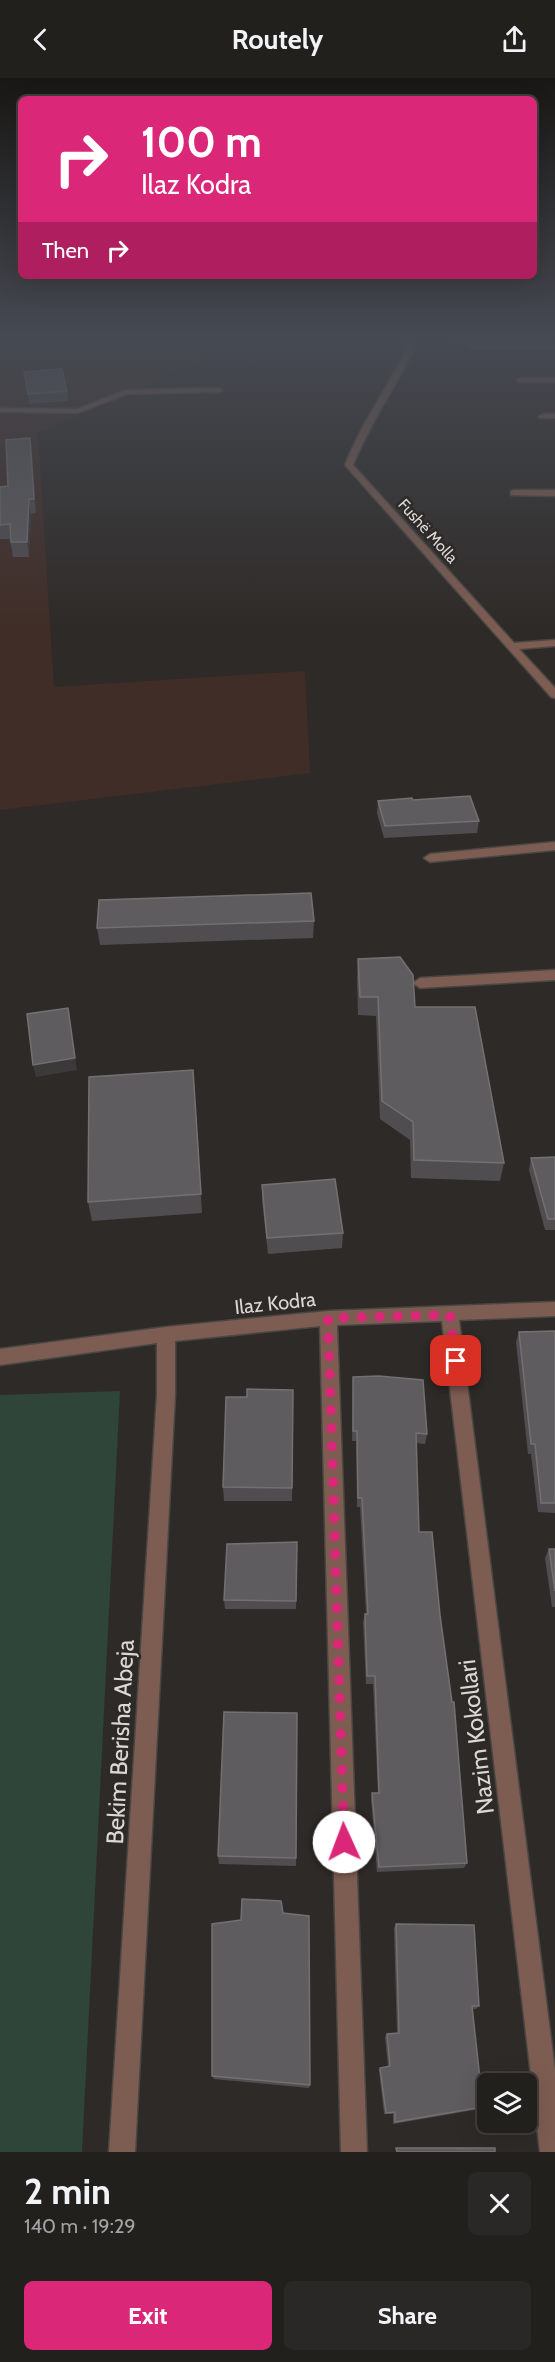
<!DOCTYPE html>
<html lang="en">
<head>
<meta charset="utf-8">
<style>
	body { margin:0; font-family:Cabin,sans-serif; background:#2a2826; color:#f1f3f6; height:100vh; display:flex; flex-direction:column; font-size:22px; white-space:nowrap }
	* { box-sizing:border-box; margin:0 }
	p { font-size:20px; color:#a2a3a4 }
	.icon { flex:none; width:33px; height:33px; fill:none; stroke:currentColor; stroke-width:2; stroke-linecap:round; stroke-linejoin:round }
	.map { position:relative; height:2074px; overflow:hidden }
	.drawer { display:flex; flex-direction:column; background:#22201d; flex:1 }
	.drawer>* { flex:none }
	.banner { position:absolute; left:18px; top:18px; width:519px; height:183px; border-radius:9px; box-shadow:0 6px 24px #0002,0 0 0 2px #3f3e3b; background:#db2777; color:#fff; overflow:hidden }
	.tools { position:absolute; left:477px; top:1995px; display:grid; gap:12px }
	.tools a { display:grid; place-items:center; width:60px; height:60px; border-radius:9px; background:#22201d; box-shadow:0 6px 24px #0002,0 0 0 2px #3f3e3b; font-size:30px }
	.pin { position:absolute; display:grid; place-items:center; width:51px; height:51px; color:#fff; margin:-26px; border-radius:12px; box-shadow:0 3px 9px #0006 }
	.me { position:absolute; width:66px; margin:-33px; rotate:358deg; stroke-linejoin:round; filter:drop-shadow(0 0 4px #0008) }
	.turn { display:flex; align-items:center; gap:21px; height:126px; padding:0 24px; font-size:27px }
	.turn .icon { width:78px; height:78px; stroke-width:2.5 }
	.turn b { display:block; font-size:42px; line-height:51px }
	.then { display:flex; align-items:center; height:57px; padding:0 24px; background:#0003; gap:12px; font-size:22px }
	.round { display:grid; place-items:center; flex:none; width:63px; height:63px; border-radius:9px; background:#2a2826 }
	.head { display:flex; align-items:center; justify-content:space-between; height:102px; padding:0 24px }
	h1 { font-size:36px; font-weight:800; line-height:45px }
	.cta { display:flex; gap:12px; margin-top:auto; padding:12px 24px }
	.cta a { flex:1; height:69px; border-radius:9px; background:#db2777; color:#fff; font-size:24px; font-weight:800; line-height:69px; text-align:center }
	.cta a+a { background:#2a2826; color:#f1f3f6 }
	header { display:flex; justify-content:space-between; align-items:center; height:78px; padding:0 24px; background:#22201d; font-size:27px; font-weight:800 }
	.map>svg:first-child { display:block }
	.commercial { fill:#402d27 }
	.green { fill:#2f453a }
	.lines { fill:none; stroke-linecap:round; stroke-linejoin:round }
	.minor-casing { stroke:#4a4643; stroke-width:3 }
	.minor { fill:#7d5c51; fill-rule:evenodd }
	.wall { fill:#504d51 }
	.shaded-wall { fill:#3c393a }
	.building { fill:#5f5c5f; stroke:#737072; stroke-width:1.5 }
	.route { stroke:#db2777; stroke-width:10; stroke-dasharray:0 18 }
	.labels { text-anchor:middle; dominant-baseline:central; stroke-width:5; stroke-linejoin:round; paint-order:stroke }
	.far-street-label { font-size:16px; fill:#dbd8d6; stroke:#2e2a27 }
	.street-label { font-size:20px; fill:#dbd8d6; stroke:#2e2a27 }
	.near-street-label { font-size:24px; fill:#dbd8d6; stroke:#2e2a27 }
</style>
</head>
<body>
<header><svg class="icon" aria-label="back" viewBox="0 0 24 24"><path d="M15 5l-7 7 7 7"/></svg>Routely<svg class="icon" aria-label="share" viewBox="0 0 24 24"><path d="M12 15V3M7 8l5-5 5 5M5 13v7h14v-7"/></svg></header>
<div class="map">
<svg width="555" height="2074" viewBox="0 0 555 2074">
	<rect width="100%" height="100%" fill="#2e2a27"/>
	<path class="commercial" d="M 0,261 L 248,261 L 38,355 L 54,609 L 305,593 L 310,695 L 0,732 Z"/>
	<path class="green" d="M 120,1313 L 82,2074 L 0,2074 L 0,1317 Z"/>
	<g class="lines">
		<g class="minor-casing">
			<g id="minor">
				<path d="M 404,261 L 412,261 L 415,270 C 395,310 370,345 353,387 L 514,565 L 555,562 L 555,568 L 519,571 L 555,610 L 555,620 L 551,619 L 345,387 C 361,346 387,310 407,270 Z"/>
				<path d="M 470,266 L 555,267 L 555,271 L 467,270 Z"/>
				<path d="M 521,300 L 555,300 L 555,304 L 518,304 L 517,302 Z"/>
				<path d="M 218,310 L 222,312 L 221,314 L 127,316 L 78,335 L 0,334 L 0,330 L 77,331 L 126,312 Z"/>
				<path d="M 543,336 L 555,336 L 555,340 L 540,340 L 539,338 Z"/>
				<path d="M 514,412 L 555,412 L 555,418 L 511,417 L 511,413 Z"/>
				<path d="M 555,764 L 555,772 L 430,784 L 424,780 L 430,776 Z"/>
				<path d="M 555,892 L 555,902 L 420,910 L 413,905 L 420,900 Z"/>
				<path d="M 555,1224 L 555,1238 L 459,1242 L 555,1992 L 555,2074 L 540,2074 L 442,1243 L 337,1247 L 367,2074 L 341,2074 L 320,1248 L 175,1263 L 175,1317 L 135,2074 L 109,2074 L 157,1317 L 157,1265 L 0,1287 L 0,1271 L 166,1249 L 328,1233 Z"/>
			</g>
		</g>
		<use href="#minor" class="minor"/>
	</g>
	<g class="wall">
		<path d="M 454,261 L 481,261 L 480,264 L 455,266 Z"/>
		<path d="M 24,294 L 67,313 L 68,323 L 29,326 Z"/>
		<path d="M 30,360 L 32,374 L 36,435 L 31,436 L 29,479 L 13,479 L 10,461 L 0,461 L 0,409 L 8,408 Z"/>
		<path d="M 378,723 L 479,743 L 477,755 L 384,760 L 377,735 Z"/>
		<path d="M 314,843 L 313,860 L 100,867 L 97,850 Z"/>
		<path d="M 358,881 L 415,929 L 504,1085 L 500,1103 L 411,1100 L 410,1062 L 380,1041 L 376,938 L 358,937 L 357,900 Z"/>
		<path d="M 193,992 L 202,1135 L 92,1143 L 88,1124 Z"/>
		<path d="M 555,1079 L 555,1152 L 545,1152 L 529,1092 L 531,1080 Z"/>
		<path d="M 262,1107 L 343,1155 L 342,1170 L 268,1176 L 262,1122 Z"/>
		<path d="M 555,1253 L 555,1435 L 538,1434 L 531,1376 L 528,1376 L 516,1264 L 519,1254 Z"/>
		<path d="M 353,1299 L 427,1356 L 425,1366 L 416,1365 L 419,1454 L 440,1537 L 467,1785 L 464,1790 L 377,1794 L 371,1721 L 372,1715 L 378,1715 L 373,1606 L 366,1606 L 363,1544 L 365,1536 L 366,1536 L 360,1429 L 357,1429 L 356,1363 L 352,1363 Z"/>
		<path d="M 293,1312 L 292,1423 L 224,1423 L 223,1409 L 247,1319 Z"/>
		<path d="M 297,1464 L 296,1531 L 225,1531 L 224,1522 Z"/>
		<path d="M 549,1471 L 555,1471 L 555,1529 L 552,1529 L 545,1480 Z"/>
		<path d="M 218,1778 L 296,1780 L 296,1788 L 219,1786 Z"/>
		<path d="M 396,1846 L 479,1928 L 476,1931 L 472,1931 L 483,2029 L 480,2031 L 393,2046 L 393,2036 L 384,2036 L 379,1992 L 380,1990 L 388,1988 L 385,1959 L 387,1956 L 397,1955 L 394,1850 Z"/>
		<path d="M 212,1998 L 310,2007 L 309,2010 L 214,2001 Z"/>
	</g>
	<g class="shaded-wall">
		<path d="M 30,360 L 32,374 L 36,435 L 34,421 Z"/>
		<path d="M 29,421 L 31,436 L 29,479 L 27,464 Z"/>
		<path d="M 68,930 L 77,992 L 36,999 L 33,987 Z"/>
	</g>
	<g class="building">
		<path d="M 62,291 L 67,313 L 28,316 L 24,294 Z"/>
		<path d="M 30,360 L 34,421 L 29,421 L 27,464 L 11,464 L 10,446 L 0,447 L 0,409 L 8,408 L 6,362 Z"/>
		<path d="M 470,718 L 479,743 L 385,748 L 378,723 L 412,720 L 413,722 Z"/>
		<path d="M 311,815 L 314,843 L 97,850 L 99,822 Z"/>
		<path d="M 400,879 L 413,897 L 415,929 L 475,929 L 504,1085 L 414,1082 L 413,1044 L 382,1023 L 378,919 L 360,919 L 358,881 Z"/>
		<path d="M 68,930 L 75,980 L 33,987 L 27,936 Z"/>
		<path d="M 193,992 L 201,1116 L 88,1124 L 89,999 Z"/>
		<path d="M 555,1079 L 555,1141 L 548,1141 L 531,1080 Z"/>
		<path d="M 335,1101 L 343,1155 L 267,1160 L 262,1107 Z"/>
		<path d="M 555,1253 L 555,1425 L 541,1425 L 535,1366 L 531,1366 L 519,1254 Z"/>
		<path d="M 379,1298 L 423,1302 L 427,1356 L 416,1355 L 419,1454 L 432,1454 L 440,1537 L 452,1624 L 454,1624 L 467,1785 L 379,1789 L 372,1715 L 379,1715 L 375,1598 L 367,1598 L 365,1536 L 368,1536 L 362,1420 L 358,1420 L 357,1353 L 353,1353 L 353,1299 Z"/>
		<path d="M 247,1311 L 293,1312 L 292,1410 L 223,1409 L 226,1319 L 247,1319 Z"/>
		<path d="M 297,1464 L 296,1523 L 224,1522 L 227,1466 Z"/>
		<path d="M 549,1471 L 555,1471 L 555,1513 Z"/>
		<path d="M 224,1634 L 297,1635 L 296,1780 L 218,1778 Z"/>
		<path d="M 242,1821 L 281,1823 L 283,1835 L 309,1838 L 310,2007 L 212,1998 L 212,1846 L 241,1842 Z"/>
		<path d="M 396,1846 L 474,1847 L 479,1928 L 472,1928 L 483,2029 L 395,2044 L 395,2034 L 386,2035 L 380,1990 L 390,1988 L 387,1956 L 399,1955 Z"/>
		<path d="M 396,2070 L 495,2070 L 495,2074 L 397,2074 Z"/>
	</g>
	<linearGradient id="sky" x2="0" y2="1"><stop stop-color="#191715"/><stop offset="0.47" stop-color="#464a52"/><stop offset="1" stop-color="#464a52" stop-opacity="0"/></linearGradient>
	<rect width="555" height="552" fill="url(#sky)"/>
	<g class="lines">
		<path class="route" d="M 344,1764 L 328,1240 L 450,1237 L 456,1283"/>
	</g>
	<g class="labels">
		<g class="far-street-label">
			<text transform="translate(428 453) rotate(48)">Fushë Molla</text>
		</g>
		<g class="street-label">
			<text transform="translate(275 1225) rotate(-6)">Ilaz Kodra</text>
		</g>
		<g class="near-street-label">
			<text transform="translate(476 1659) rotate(-97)">Nazim Kokollari</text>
			<text transform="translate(120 1664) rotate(-87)">Bekim Berisha Abeja</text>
		</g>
	</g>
</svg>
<div class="tools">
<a><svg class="icon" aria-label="layers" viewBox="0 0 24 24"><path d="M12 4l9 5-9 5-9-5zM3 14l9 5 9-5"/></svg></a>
</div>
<div class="pin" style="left:456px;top:1283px;background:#d93025"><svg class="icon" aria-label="arrive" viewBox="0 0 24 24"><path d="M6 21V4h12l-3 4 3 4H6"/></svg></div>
<svg class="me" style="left:344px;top:1764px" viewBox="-20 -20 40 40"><circle r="19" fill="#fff"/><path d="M0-13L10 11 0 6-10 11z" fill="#db2777"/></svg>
<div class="banner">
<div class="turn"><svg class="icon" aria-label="right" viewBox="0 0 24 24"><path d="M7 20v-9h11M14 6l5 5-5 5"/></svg><div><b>100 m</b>Ilaz Kodra</div></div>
<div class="then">Then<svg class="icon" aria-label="right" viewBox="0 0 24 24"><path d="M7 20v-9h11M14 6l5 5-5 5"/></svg></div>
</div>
</div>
<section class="drawer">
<div class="head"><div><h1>2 min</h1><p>140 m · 19:29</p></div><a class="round"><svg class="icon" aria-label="close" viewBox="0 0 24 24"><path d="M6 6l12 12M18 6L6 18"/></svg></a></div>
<div class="cta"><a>Exit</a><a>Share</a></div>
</section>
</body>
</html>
